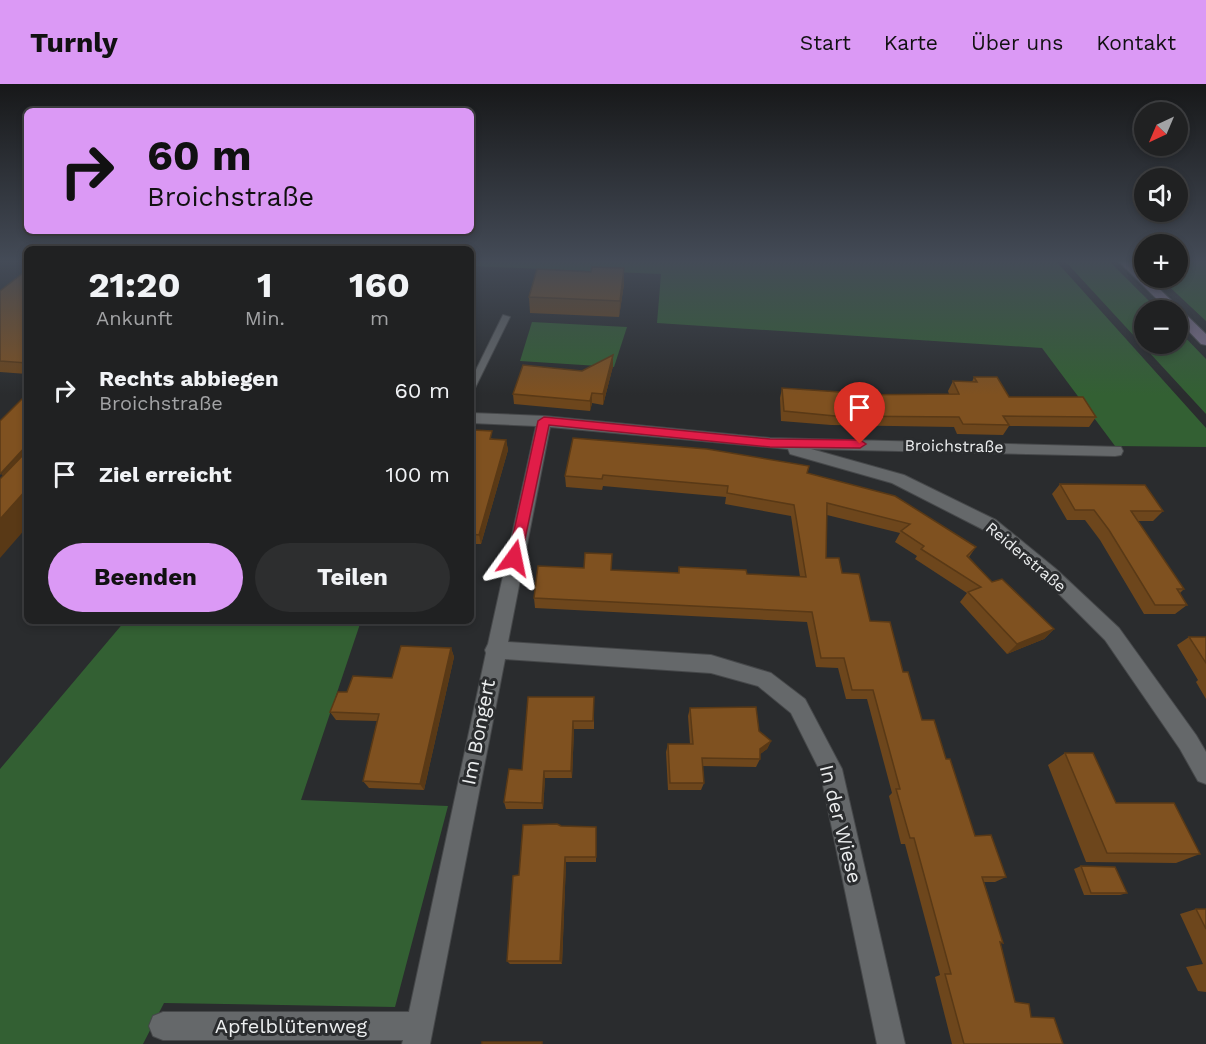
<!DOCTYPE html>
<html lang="de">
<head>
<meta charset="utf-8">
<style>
	body { margin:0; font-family:"Work Sans",sans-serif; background:#2d2e2f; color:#f1f3f6; height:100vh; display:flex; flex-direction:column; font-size:22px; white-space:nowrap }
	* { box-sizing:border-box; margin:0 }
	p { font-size:20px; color:#a2a3a5 }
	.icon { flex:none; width:33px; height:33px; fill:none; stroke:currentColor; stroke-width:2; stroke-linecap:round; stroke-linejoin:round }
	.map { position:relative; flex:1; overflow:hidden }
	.sheet { position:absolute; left:24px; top:162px; width:450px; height:378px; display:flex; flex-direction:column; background:#202122; border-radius:9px; box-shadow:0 3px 9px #0003,0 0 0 2px #3d3e40 }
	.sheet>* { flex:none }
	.guide { position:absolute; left:24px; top:24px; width:450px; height:126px; border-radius:9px; box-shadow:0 3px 9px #0003,0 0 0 2px #3d3e40; background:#db99f5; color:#111; overflow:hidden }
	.needle { width:39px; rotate:224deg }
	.buttons { position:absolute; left:1134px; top:18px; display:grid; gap:12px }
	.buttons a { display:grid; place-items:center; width:54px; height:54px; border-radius:50%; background:#202122; box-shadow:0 3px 9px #0003,0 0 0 2px #3d3e40; font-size:30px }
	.pin { position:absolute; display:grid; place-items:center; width:51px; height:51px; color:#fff; margin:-62px -26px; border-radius:50% 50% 50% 0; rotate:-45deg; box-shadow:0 0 6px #0007 }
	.pin .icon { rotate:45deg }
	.me { position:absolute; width:66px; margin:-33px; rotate:12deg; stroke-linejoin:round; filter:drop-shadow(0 0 4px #0008) }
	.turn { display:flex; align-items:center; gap:21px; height:126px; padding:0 24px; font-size:27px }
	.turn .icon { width:78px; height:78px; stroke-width:2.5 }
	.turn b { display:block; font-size:42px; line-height:51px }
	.eta { display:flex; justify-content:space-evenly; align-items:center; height:102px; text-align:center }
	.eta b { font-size:36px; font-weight:700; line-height:42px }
	.primary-button { display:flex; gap:12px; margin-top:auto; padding:12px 24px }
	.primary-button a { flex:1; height:69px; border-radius:36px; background:#db99f5; color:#111; font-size:24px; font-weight:700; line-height:69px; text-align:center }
	.primary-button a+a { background:#2d2e2f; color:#f1f3f6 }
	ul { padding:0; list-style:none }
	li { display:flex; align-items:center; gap:18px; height:84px; padding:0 24px }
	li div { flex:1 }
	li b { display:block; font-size:22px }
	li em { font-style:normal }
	header { display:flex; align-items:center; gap:36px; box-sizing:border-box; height:84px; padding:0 30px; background:#db99f5; color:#111 }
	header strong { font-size:28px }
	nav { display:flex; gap:33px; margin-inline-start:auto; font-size:21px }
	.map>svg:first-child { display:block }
	.green { fill:#336033 }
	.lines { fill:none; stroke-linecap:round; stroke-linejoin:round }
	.lane-casing { stroke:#46484a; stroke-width:2 }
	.street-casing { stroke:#46484a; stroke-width:2 }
	.secondary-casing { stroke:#46484a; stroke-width:2 }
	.lane { fill:#65686a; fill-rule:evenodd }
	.street { fill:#65686a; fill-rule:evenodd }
	.secondary { fill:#7f728d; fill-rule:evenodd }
	.wall { fill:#6d461c }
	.shaded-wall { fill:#593916 }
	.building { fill:#7f5120; stroke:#593916; stroke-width:1.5 }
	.route { fill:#e11d48; stroke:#92132f; stroke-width:1.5 }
	.labels { text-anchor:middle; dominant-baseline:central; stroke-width:6; stroke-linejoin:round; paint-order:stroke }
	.street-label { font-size:16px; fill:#eceeef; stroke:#2a2c2e }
	.near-street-label { font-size:20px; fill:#eceeef; stroke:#2a2c2e }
</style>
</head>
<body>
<header>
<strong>Turnly</strong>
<nav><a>Start</a><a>Karte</a><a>Über uns</a><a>Kontakt</a></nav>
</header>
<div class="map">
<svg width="1206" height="960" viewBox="0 0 1206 960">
	<rect width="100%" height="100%" fill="#2a2c2e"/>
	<g class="green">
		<path d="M 471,177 L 1056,177 L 1206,344 L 1206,363 L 1115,362 L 1042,264 L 657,239 L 661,190 L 471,182 Z"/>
		<path d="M 1065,177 L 1109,177 L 1158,226 L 1144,226 L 1144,260 L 1178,260 L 1178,246 L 1206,275 L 1206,330 Z"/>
		<path d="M 1178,177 L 1206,177 L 1206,237 L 1160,194 L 1178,194 Z"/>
		<path d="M 532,238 L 627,243 L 614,283 L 520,277 Z"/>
		<path d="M 125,537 L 361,537 L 301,716 L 448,722 L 395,923 L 164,919 L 143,960 L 0,960 L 0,685 Z"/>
	</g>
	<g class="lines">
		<g class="lane-casing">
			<path id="lane" d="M 503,231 L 510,233 L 475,304 L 471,307 L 471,296 Z"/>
		</g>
		<g class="street-casing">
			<path id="street" d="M 471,329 L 544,332 L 770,354 L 1121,363 L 1123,367 L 1121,371 L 1115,372 L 811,365 L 904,391 L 996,436 L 1056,485 L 1119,544 L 1196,651 L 1206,668 L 1206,700 L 1198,697 L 1180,665 L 1105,556 L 1044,495 L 984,446 L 892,399 L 790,370 L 788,365 L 550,343 L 508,558 L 711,571 L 771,589 L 805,615 L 842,685 L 905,960 L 877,960 L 820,687 L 791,629 L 758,602 L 711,589 L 505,575 L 430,960 L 402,960 L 403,956 L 163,956 L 153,952 L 149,942 L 153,932 L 163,928 L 409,928 L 486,569 L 485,566 L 488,560 L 536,342 L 471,339 Z"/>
		</g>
		<g class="secondary-casing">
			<path id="secondary" d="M 1118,177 L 1130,177 L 1144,190 L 1144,194 L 1148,194 L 1206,250 L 1206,261 L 1201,260 L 1178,236 L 1178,226 L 1168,226 Z"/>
		</g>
		<use href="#lane" class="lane"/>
		<use href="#street" class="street"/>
		<use href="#secondary" class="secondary"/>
	</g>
	<g class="wall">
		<path d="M 27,186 L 27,290 L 0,288 L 0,207 Z"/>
		<path d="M 624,200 L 619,233 L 530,229 L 529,213 Z"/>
		<path d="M 613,271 L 613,282 L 603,321 L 592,319 L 590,327 L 514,320 L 513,310 L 582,287 Z"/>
		<path d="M 974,293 L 1009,313 L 1096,333 L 1089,343 L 1009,342 L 1003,351 L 957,350 L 954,343 L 831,341 L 781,337 L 780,314 L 782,304 L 841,311 L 949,310 L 948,307 L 953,297 L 972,298 Z"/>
		<path d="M 471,350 L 494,355 L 506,356 L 508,366 L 481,460 L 471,460 Z"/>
		<path d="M 573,354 L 807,389 L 976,463 L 969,473 L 992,498 L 1054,545 L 1044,555 L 1007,570 L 960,518 L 967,509 L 915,475 L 917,472 L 895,458 L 900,449 L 827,431 L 826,474 L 842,489 L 870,537 L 903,588 L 922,636 L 946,675 L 975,752 L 1006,793 L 995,798 L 984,798 L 1003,859 L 1000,859 L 1015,918 L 1031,933 L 1063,960 L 952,960 L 935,893 L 940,891 L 905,760 L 901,760 L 889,712 L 892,709 L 867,615 L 846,615 L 838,584 L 816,583 L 807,538 L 535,524 L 534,514 L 612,486 L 678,489 L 679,483 L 747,490 L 800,493 L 791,432 L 725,420 L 726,413 L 603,402 L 602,406 L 566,403 L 565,392 Z"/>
		<path d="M 1060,400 L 1163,427 L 1153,437 L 1137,437 L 1184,505 L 1180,509 L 1187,521 L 1175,530 L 1144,530 L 1100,456 L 1085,436 L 1067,436 L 1052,410 Z"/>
		<path d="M 1189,553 L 1206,553 L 1206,615 L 1196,598 L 1198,596 L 1177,561 Z"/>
		<path d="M 451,564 L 454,573 L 424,706 L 369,704 L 363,697 L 377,637 L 336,636 L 330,628 L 347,608 L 392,594 Z"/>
		<path d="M 594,613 L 594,645 L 574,645 L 572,694 L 545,694 L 543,725 L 506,725 L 504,718 L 522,686 Z"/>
		<path d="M 690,624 L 759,647 L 771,657 L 767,665 L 760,670 L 760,675 L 756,683 L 702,682 L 704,699 L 701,706 L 668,706 L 666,668 L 668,660 L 690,660 L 688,632 Z"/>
		<path d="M 1065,669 L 1116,719 L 1200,770 L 1176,779 L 1086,778 L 1048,681 Z"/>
		<path d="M 596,743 L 596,778 L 566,778 L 562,880 L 510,880 L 507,877 L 519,791 Z"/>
		<path d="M 1081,782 L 1127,809 L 1120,811 L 1084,811 L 1074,785 Z"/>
		<path d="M 1196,825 L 1206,825 L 1206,908 L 1198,907 L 1186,883 L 1203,880 L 1180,830 Z"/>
	</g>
	<g class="shaded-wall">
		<path d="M 624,184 L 624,200 L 619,233 L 620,217 Z"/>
		<path d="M 613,271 L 613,282 L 603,321 L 603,310 Z"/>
		<path d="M 592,309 L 592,319 L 590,327 L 590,317 Z"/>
		<path d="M 506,356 L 508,366 L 481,460 L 479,451 Z"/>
		<path d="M 27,361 L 27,385 L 12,401 L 1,390 Z"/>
		<path d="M 27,405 L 27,443 L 0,474 L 0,435 Z"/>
		<path d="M 1054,545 L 1044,555 L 1007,570 L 1017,560 Z"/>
		<path d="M 451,564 L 454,573 L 424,706 L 420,700 Z"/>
		<path d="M 573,637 L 574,645 L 572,694 L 571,687 Z"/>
		<path d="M 771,657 L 767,665 L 756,673 L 760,665 Z"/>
		<path d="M 544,687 L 545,694 L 543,725 L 542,719 Z"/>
		<path d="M 565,773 L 566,778 L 562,880 L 560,877 Z"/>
	</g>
	<g class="building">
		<path d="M 592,183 L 624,184 L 620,217 L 529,213 L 537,185 L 591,188 Z"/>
		<path d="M 27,186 L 27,279 L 0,277 L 0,207 Z"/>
		<path d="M 613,271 L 603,310 L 592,309 L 590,317 L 513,310 L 523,281 L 582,287 Z"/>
		<path d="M 974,293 L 997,293 L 1009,313 L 1083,313 L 1096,333 L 1003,332 L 1009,341 L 963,340 L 959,333 L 835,332 L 784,327 L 782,304 L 840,308 L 841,311 L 959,310 L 953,297 L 977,298 Z"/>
		<path d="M 27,310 L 27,361 L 0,390 L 0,337 Z"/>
		<path d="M 473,346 L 492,347 L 490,355 L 506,356 L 479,451 L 471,450 L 471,350 Z"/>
		<path d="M 573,354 L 707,365 L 809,382 L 807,389 L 895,412 L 976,463 L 967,472 L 992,498 L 1002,495 L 1054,545 L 1017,560 L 968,508 L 981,503 L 921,465 L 924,462 L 901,447 L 910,440 L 827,419 L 826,474 L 839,474 L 842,489 L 859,490 L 870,537 L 890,538 L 903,588 L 908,588 L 922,636 L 934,636 L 946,675 L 950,675 L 975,752 L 991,751 L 1006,793 L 982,793 L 1003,859 L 1000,858 L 1015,918 L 1029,920 L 1031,933 L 1054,934 L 1063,960 L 964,960 L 945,890 L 951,890 L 914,754 L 910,754 L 896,705 L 900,705 L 873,606 L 852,606 L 844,574 L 821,574 L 812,528 L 534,514 L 538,482 L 584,484 L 585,469 L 612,470 L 611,486 L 679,489 L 679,483 L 746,486 L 747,490 L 806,493 L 794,421 L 727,409 L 728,402 L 603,391 L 602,395 L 565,392 Z"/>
		<path d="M 27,367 L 27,405 L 0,435 L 0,395 Z"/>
		<path d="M 1060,400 L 1145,401 L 1163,427 L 1131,427 L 1184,505 L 1177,505 L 1187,521 L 1155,521 L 1109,446 L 1094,426 L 1075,426 Z"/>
		<path d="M 1189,553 L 1206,553 L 1206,579 Z"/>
		<path d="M 401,562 L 451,564 L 420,700 L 363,697 L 379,630 L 330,628 L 338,608 L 347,608 L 353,592 L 392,594 Z"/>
		<path d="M 528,613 L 594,613 L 593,637 L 573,637 L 571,687 L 544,687 L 542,719 L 504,718 L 509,685 L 522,686 Z"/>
		<path d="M 756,623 L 759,647 L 771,657 L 760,665 L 760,675 L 702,674 L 704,699 L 670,699 L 668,660 L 693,660 L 690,624 Z"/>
		<path d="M 1065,669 L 1093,669 L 1116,719 L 1174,719 L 1200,770 L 1107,769 Z"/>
		<path d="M 557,740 L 561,742 L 596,743 L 596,773 L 565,773 L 560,877 L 507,877 L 513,792 L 519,791 L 523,741 Z"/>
		<path d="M 1081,782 L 1115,783 L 1127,809 L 1091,809 Z"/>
		<path d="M 1196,825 L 1206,825 L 1206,845 Z"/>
		<rect x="482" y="958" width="60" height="2"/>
	</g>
	<linearGradient id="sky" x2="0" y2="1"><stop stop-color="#171819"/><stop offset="0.57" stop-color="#444b57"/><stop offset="1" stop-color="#444b57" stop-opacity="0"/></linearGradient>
	<rect width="1206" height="311" fill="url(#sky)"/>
	<path class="route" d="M 544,333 L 770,355 L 860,356 L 866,360 L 860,364 L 770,363 L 549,341 L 521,474 L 514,480 L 508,474 L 538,337 Z"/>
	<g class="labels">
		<g class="street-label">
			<text transform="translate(954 362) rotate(1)">Broichstraße</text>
			<text transform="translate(1026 473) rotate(40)">Reiderstraße</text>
		</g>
		<g class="near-street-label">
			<text transform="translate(478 648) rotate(-79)">Im Bongert</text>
			<text transform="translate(841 740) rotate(76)">In der Wiese</text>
			<text x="291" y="942">Apfelblütenweg</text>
		</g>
	</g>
</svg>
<div class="buttons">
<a><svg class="needle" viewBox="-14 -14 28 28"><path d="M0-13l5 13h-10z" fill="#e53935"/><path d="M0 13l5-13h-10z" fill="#a2a3a5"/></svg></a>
<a><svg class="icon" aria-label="sound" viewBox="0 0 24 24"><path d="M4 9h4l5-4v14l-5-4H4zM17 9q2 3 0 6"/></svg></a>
<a>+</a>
<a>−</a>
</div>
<div class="pin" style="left:860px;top:360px;background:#d93025"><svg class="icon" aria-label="arrive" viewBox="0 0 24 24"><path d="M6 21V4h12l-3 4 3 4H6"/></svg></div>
<svg class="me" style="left:514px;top:474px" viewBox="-20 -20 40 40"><path d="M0-17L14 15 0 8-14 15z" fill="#e11d48" stroke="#fff" stroke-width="4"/></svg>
<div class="guide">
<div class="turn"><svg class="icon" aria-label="right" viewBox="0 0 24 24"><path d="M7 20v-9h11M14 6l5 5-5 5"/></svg><div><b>60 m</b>Broichstraße</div></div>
</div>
<section class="sheet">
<div class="eta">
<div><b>21:20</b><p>Ankunft</p></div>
<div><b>1</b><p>Min.</p></div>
<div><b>160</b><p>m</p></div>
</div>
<ul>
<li><svg class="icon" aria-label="right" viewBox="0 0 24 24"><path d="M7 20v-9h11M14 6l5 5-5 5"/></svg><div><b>Rechts abbiegen</b><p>Broichstraße</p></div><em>60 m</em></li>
<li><svg class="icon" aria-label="arrive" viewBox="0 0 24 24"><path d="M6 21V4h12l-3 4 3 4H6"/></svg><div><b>Ziel erreicht</b></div><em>100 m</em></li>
</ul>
<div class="primary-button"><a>Beenden</a><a>Teilen</a></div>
</section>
</div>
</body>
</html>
